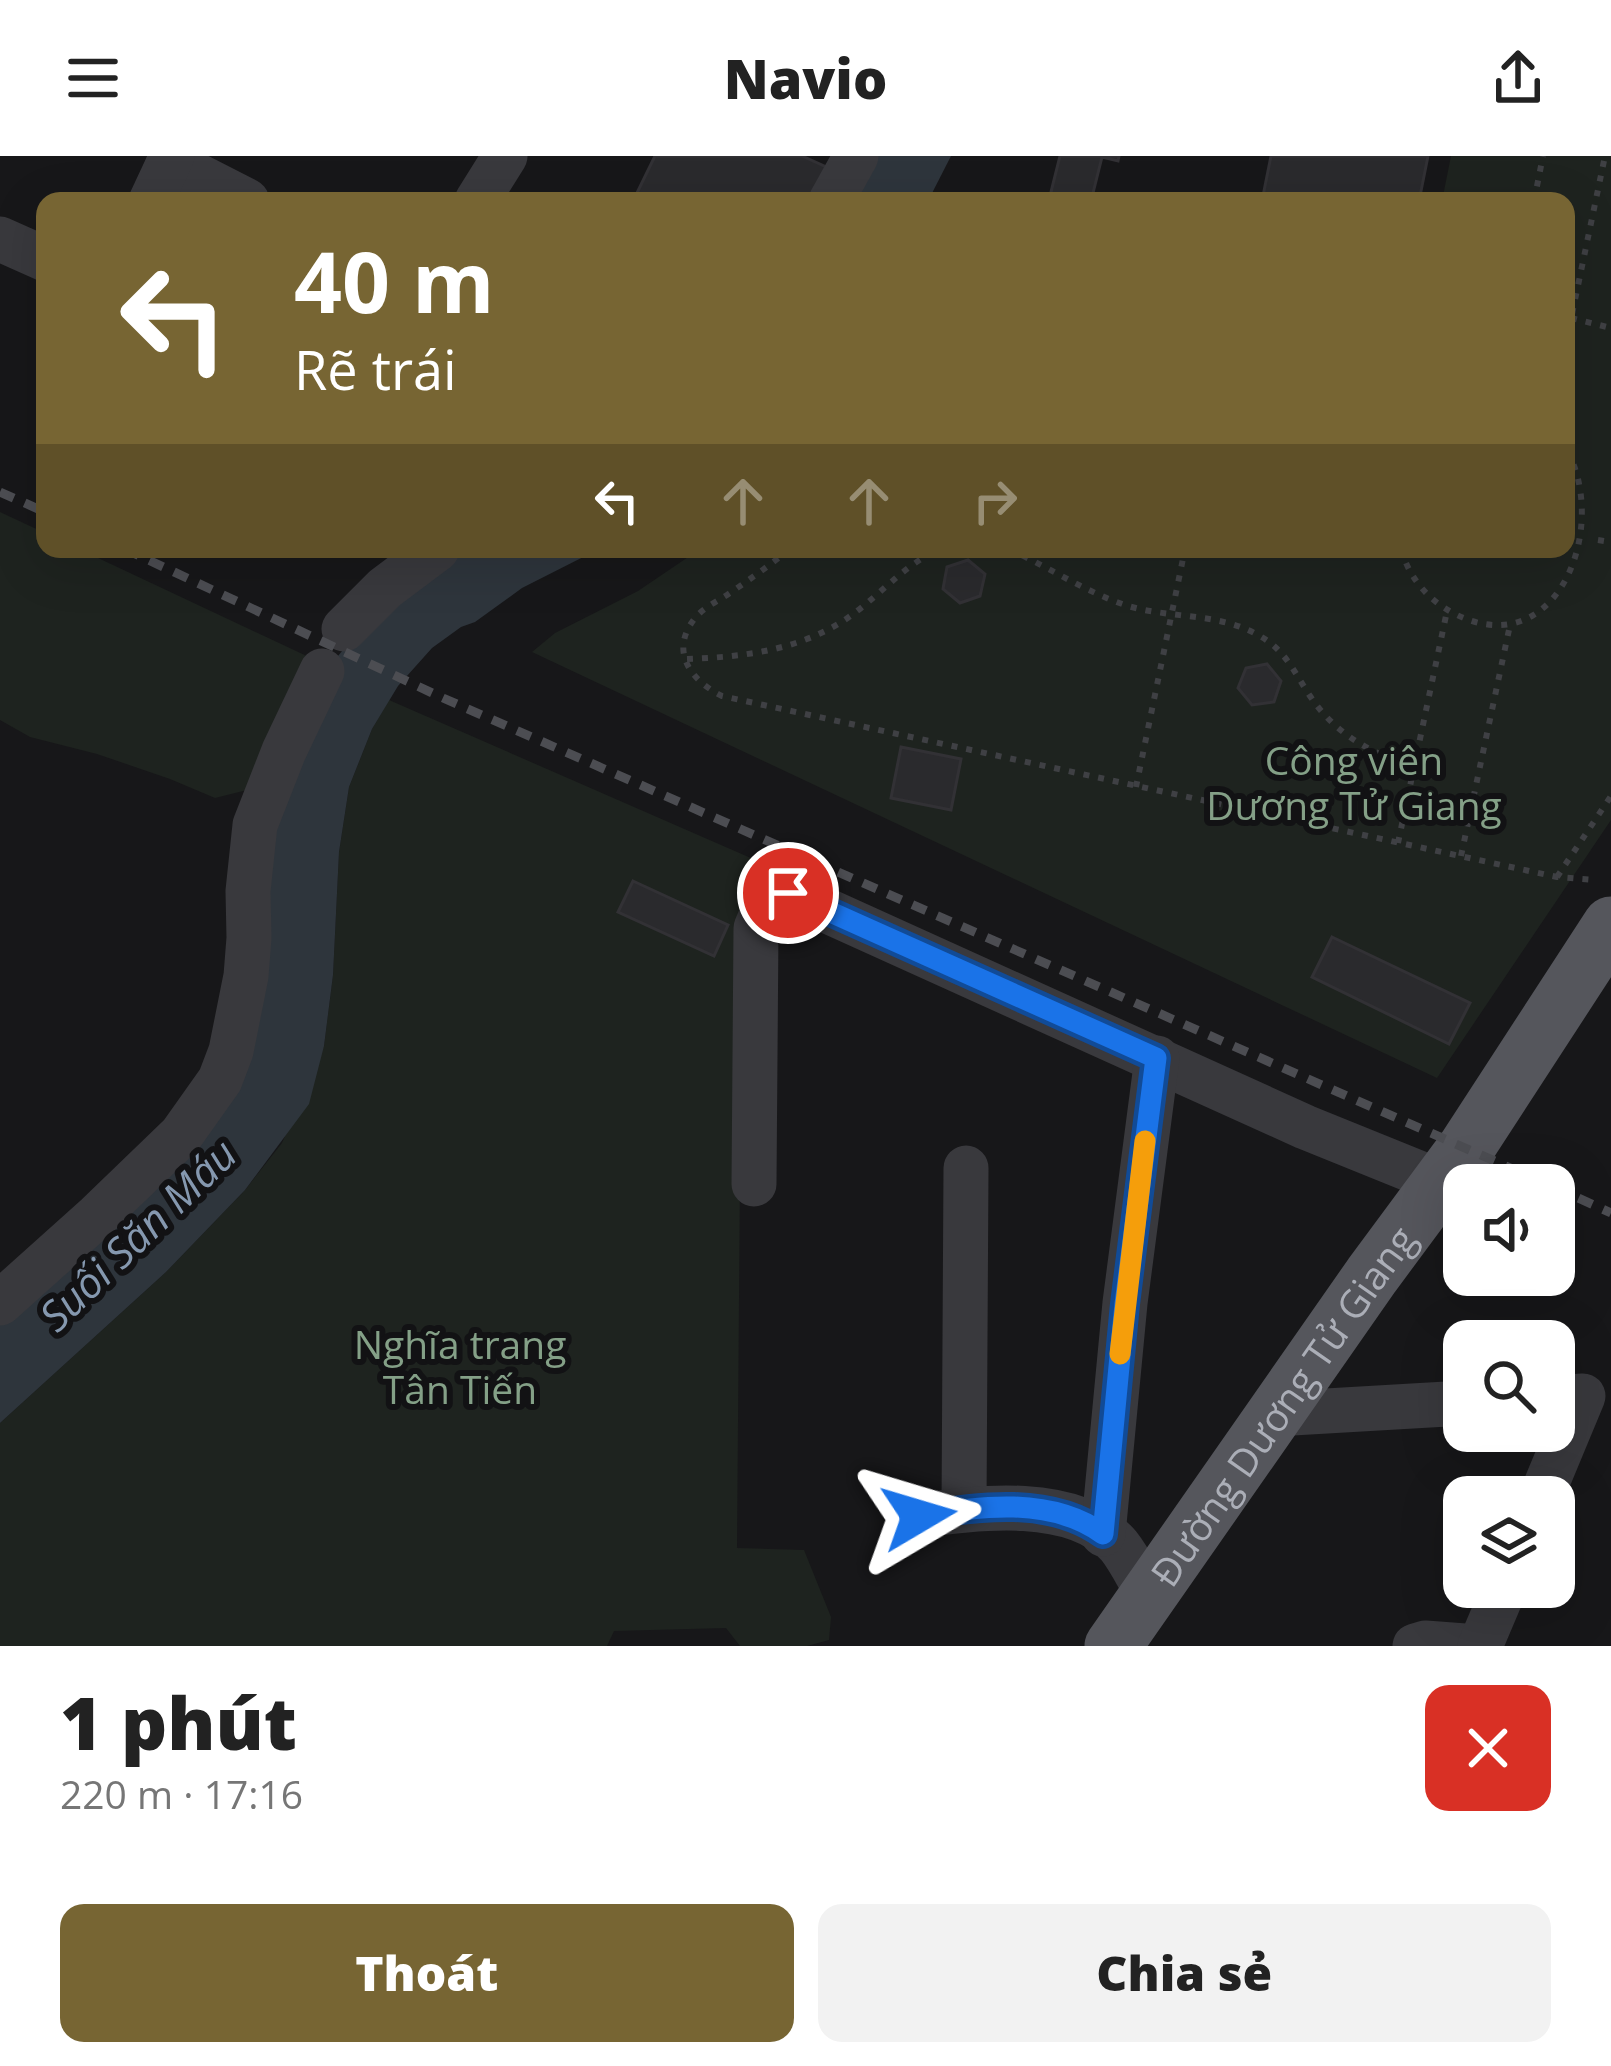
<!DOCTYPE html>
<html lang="vi">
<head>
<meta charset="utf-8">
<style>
	body { margin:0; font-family:"Open Sans",sans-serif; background:#f2f2f2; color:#222; height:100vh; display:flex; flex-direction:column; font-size:45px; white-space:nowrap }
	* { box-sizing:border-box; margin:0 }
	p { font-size:39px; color:#767676 }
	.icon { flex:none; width:66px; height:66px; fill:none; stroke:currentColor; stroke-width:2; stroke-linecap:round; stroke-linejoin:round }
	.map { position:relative; height:1490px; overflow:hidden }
	.panel { display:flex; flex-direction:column; background:#fff; flex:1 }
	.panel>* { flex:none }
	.banner { position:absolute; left:36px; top:36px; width:1539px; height:366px; border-radius:24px; box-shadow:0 12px 48px #0002; background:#776533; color:#fff; overflow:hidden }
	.controls { position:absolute; left:1443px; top:1008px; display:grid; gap:24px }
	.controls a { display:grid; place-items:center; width:132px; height:132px; border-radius:24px; background:#fff; box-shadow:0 12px 48px #0002; font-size:60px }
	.pin { position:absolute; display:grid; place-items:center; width:102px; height:102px; color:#fff; margin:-51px; border:6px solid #fff; border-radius:50%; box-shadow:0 3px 12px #0007 }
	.me { position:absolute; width:132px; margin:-66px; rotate:83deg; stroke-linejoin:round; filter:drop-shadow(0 0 9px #0008) }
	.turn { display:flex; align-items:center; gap:42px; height:252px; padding:0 60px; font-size:54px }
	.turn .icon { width:156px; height:156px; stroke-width:2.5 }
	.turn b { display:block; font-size:84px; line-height:102px }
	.lanes { display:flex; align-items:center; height:114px; padding:0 60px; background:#0003; justify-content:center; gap:60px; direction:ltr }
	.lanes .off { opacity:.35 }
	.round { display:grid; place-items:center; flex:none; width:126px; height:126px; border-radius:24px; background:#f2f2f2 }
	.headline { display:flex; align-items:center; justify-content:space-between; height:204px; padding:0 60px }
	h1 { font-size:72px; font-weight:800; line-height:90px }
	.button { display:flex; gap:24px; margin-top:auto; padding:24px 60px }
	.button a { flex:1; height:138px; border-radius:24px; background:#776533; color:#fff; font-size:48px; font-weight:800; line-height:138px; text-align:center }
	.button a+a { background:#f2f2f2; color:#222 }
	header { display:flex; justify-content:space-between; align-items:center; height:156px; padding:0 60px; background:#fff; font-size:54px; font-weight:800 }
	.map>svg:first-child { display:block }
	.green { fill:#1e231f }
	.water { fill:#2e353c }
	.building { fill:#2a2a2d; stroke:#323135; stroke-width:3 }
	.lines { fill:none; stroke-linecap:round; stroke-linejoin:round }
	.path { stroke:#3f4044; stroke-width:6; stroke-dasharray:6 9; stroke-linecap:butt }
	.minor { stroke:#39393d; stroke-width:45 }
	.major { stroke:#55565c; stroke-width:57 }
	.rail { stroke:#4c4d52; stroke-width:9; stroke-dasharray:15 12; stroke-linecap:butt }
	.route-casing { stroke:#114b97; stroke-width:30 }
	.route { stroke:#1a73e8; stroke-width:21 }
	.slow { stroke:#f59e0b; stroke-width:21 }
	.labels { text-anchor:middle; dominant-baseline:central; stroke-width:12; stroke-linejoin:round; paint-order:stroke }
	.park-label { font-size:39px; fill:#84a087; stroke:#121214 }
	.street-label { font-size:39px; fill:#abaeb7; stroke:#121214 }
	.water-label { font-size:42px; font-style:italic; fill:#8598af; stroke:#121214 }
</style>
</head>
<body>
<header><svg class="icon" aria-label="menu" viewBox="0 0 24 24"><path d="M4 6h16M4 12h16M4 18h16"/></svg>Navio<svg class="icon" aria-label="share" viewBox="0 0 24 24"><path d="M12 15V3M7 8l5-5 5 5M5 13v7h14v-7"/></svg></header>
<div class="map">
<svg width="1611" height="1490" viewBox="0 0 1611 1490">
	<rect width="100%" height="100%" fill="#171719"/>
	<g class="green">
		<path d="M 1451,0 L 1611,0 L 1611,664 L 1437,922 L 532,496 L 555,477 L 638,435 L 700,393 L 1566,393 L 1566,45 L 1442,45 Z"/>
		<path d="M 0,356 L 45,377 L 45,393 L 79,393 L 311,502 L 255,632 L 215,642 L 170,623 L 97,598 L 30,581 L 0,564 Z"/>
		<path d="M 389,544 L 776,713 L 773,730 L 742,769 L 737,1392 L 804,1394 L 831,1461 L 829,1484 L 807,1490 L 740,1490 L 726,1472 L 614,1475 L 607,1490 L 0,1490 L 0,1267 L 166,1116 L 245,1034 L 282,987 L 324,890 L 333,819 L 339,696 L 349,631 L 372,573 Z"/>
	</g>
	<g class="water">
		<path d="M 869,0 L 951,0 L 928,45 L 845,45 Z"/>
		<path d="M 456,393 L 599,393 L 522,432 L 475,466 L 461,471 L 432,492 L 398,530 L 372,573 L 349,631 L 339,696 L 333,819 L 324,890 L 309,948 L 245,1034 L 166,1116 L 0,1267 L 0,1163 L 191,985 L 262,706 L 338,500 L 365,467 Z"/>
	</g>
	<g class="building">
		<path d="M 655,0 L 802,0 L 835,15 L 817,45 L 633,45 Z"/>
		<path d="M 1060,0 L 1119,0 L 1118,5 L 1102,1 L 1091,45 L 1053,45 L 1049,44 Z"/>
		<path d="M 1271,0 L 1428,0 L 1419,45 L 1262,45 Z"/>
		<path d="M 968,404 L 985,418 L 980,440 L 960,447 L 943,433 L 947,411 Z"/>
		<path d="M 1267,508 L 1281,525 L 1274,546 L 1252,549 L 1238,532 L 1246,512 Z"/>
		<path d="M 901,591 L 961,603 L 951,654 L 891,642 Z"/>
		<path d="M 633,725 L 728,769 L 714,800 L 618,756 Z"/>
		<path d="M 1332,781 L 1470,847 L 1449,888 L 1312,821 Z"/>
	</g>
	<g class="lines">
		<g class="path">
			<path d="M 1534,45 L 1543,0"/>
			<path d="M 1571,162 L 1611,172"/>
			<path d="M 1566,187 L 1605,0"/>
			<path d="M 1598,384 L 1611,386"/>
			<path d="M 790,393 C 770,409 749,424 727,439 C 716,446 703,452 695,462 C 669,495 690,524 722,540 L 1557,721 L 1594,724"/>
			<path d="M 1009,393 C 1048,411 1084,435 1125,449 C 1168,463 1218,456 1258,479 C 1285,493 1294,516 1310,540 C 1336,579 1371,597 1414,611"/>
			<path d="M 1401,393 C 1409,421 1427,443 1453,457 C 1556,511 1611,372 1566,292"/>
			<path d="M 687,503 C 746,501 809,493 857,455 C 886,433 906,408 940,393"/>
			<path d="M 1136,631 L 1185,393"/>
			<path d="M 1398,687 L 1447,455"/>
			<path d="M 1461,700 L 1510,469"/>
			<path d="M 1557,721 L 1611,640"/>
		</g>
		<g class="minor">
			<path d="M 169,5 L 247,45"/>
			<path d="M 151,45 L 172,0"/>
			<path d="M 477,45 L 505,0"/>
			<path d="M 831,45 L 856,0"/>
			<path d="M 0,83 L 45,103"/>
			<path d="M 344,473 L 385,432 L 437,393"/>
			<path d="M 754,1028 L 756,772 L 767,746 L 788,737 L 1305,971 L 1441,1026"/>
			<path d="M 0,1147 L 97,1060 L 181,979 L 220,924 L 231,895 L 246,820 L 249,782 L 248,735 L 255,669 L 284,595 L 322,515"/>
			<path d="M 1275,1258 L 1464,1247"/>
			<path d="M 1541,1341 L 1583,1240 L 1554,1242"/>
			<path d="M 964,1353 L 966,1012"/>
			<path d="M 919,1360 C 976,1351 1076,1339 1119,1390 C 1131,1405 1139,1424 1149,1439"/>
			<path d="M 1103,1378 L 1125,1147 L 1157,902"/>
			<path d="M 1415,1490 L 1425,1487 L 1465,1490"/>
			<path d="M 1480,1490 L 1505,1431"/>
		</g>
		<path class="major" id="s1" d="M 1113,1490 L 1372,1119 L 1466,992 L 1611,769"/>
		<g class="rail">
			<path d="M 0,336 L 45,356"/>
			<path d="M 125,393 L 443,542 L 1549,1029"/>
			<path d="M 1554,1031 L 1611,1057"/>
		</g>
	</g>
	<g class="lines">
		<g class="route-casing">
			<path id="route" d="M 788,737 L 1156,902 L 1125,1148 L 1103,1378 C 1051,1340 978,1350 919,1360"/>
		</g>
		<use href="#route" class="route"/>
		<path class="slow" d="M 1120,1198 L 1145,985"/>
	</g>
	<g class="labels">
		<g class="park-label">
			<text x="1354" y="603">Công viên<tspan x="1354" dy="45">Dương Tử Giang</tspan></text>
			<text x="460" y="1187">Nghĩa trang<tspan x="460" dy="45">Tân Tiến</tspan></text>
		</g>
		<g class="street-label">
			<text stroke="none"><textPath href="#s1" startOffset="294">Đường Dương Tử Giang</textPath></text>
		</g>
		<g class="water-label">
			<text transform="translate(137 1078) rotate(-44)">Suối Săn Máu</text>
		</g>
	</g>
</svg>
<div class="controls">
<a><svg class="icon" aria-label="sound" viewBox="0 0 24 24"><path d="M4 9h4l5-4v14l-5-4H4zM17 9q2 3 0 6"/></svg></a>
<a><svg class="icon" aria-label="search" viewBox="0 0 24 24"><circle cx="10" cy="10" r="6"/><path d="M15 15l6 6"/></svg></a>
<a><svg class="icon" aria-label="layers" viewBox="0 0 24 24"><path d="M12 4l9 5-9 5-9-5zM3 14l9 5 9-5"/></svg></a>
</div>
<div class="pin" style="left:788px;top:737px;background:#d93025"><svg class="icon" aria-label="arrive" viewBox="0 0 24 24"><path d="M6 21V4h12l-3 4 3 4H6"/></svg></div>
<svg class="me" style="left:919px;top:1360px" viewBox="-20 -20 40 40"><path d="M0-17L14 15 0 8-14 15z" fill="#1a73e8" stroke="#fff" stroke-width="4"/></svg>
<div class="banner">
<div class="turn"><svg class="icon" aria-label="left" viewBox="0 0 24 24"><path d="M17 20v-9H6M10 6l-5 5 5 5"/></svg><div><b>40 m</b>Rẽ trái</div></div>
<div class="lanes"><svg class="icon" aria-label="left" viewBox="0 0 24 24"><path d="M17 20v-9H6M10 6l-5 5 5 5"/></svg><svg class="icon off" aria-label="ahead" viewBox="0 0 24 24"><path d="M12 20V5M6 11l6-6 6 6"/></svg><svg class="icon off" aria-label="ahead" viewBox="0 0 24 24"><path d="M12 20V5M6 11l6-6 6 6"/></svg><svg class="icon off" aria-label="right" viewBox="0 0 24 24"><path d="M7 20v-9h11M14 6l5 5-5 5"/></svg></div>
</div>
</div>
<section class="panel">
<div class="headline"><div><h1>1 phút</h1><p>220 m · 17:16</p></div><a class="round" style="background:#d93025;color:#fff"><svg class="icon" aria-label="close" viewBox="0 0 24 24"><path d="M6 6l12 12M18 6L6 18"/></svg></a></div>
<div class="button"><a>Thoát</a><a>Chia sẻ</a></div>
</section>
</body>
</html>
